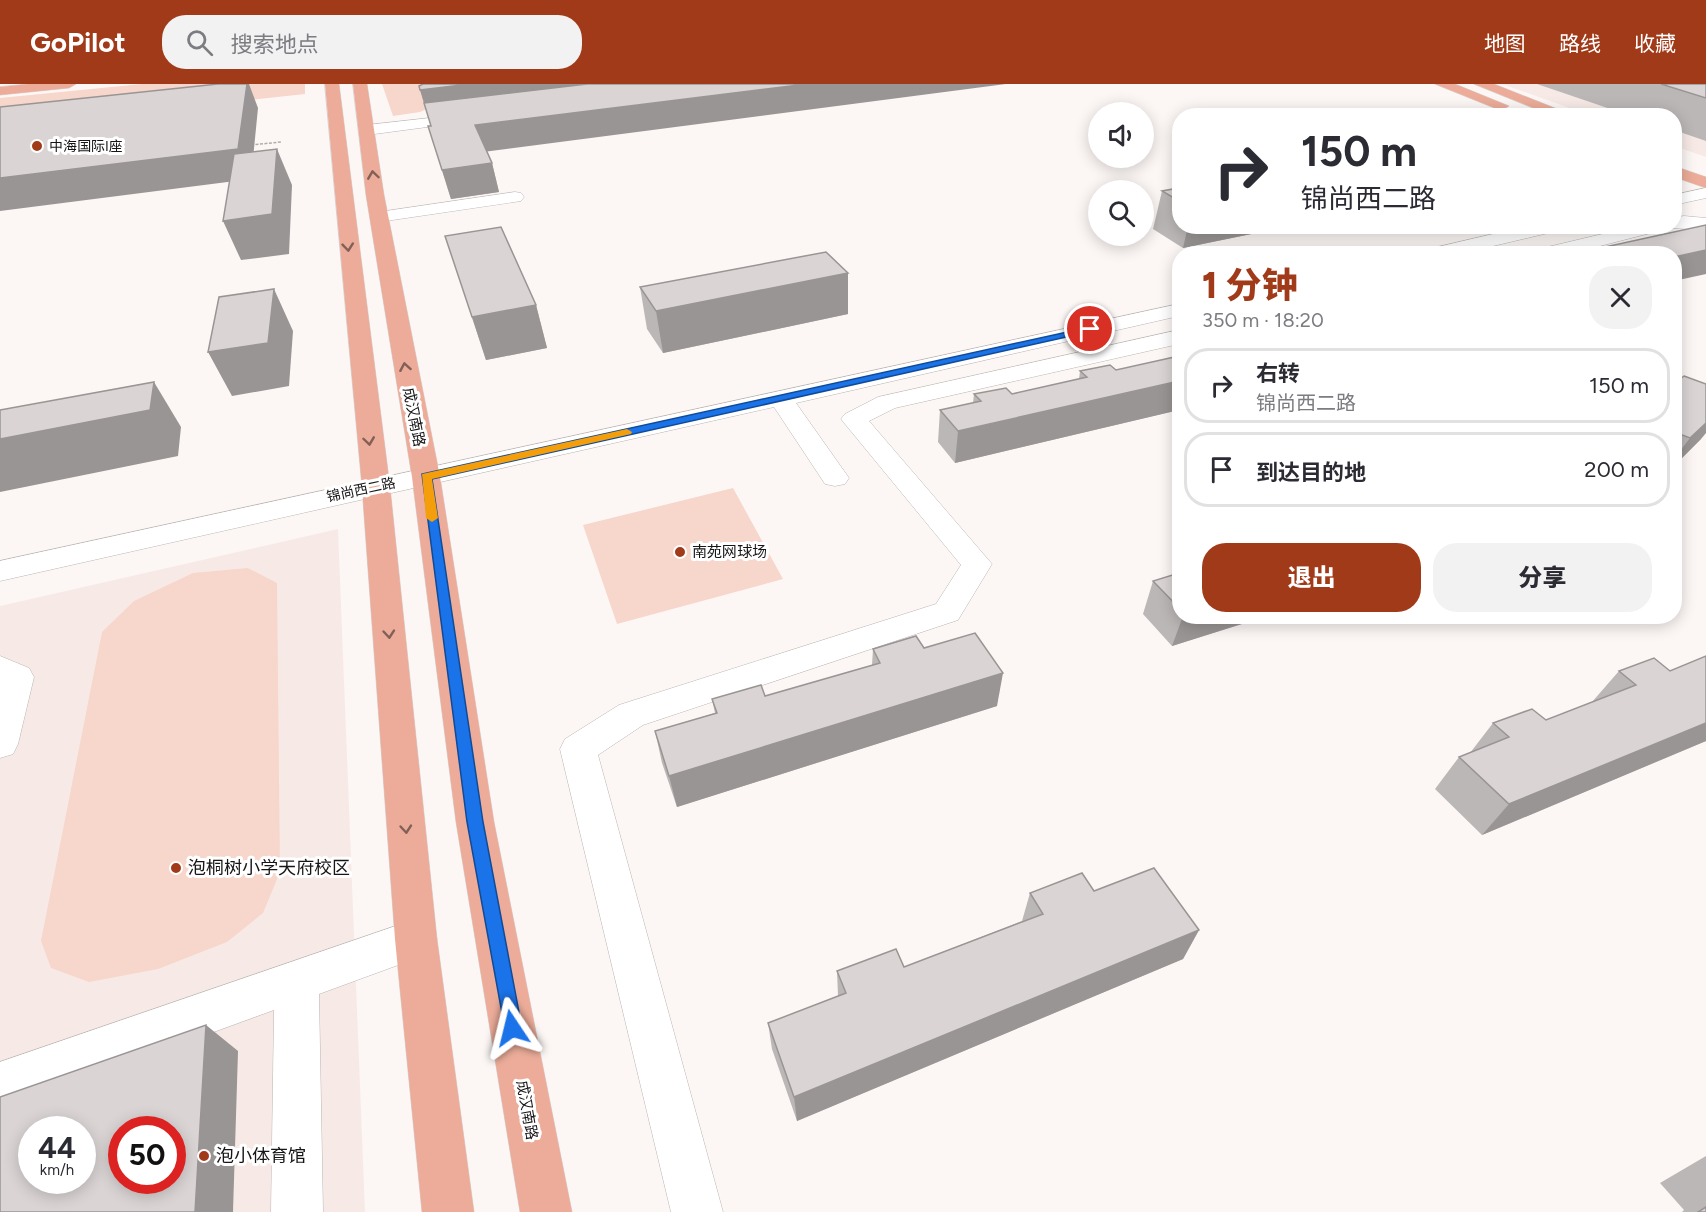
<!DOCTYPE html>
<html lang="zh">
<head>
<meta charset="utf-8">
<style>
	body { margin:0; font-family:Figtree,"Noto Sans SC",sans-serif; background:#f2f2f3; color:#2b2b33; height:100vh; display:flex; flex-direction:column; font-size:22px; white-space:nowrap }
	* { box-sizing:border-box; margin:0 }
	p { font-size:20px; color:#7c7c81 }
	.icon { flex:none; width:33px; height:33px; fill:none; stroke:currentColor; stroke-width:2; stroke-linecap:round; stroke-linejoin:round }
	.map { position:relative; flex:1; overflow:hidden }
	.sheet { position:absolute; left:1172px; top:162px; width:510px; height:378px; display:flex; flex-direction:column; background:#fff; border-radius:24px; box-shadow:0 3px 15px #0003 }
	.sheet>* { flex:none }
	.top-card { position:absolute; left:1172px; top:24px; width:510px; height:126px; border-radius:24px; box-shadow:0 3px 15px #0003; background:#fff; color:#2b2b33; overflow:hidden }
	.controls { position:absolute; left:1088px; top:18px; display:grid; gap:12px }
	.controls a { display:grid; place-items:center; width:66px; height:66px; border-radius:50%; background:#fff; box-shadow:0 3px 15px #0003; font-size:30px }
	.speed { position:absolute; left:18px; top:1032px; display:flex; gap:12px; font-size:30px; font-weight:700; text-align:center }
	.speed>* { display:grid; place-content:center; width:78px; height:78px; border-radius:50%; background:#fff; box-shadow:0 3px 15px #0003; line-height:1 }
	.speed small { font-size:15px; font-weight:400 }
	.speed .limit { border:9px solid #d22; background:#fff; color:#111 }
	.pin { position:absolute; display:grid; place-items:center; width:51px; height:51px; color:#fff; margin:-26px; border:3px solid #fff; border-radius:50%; box-shadow:0 2px 6px #0007 }
	.me { position:absolute; width:66px; margin:-33px; rotate:350deg; stroke-linejoin:round; filter:drop-shadow(0 0 4px #0008) }
	.turn { display:flex; align-items:center; gap:21px; height:126px; padding:0 30px; font-size:27px }
	.turn .icon { width:78px; height:78px; stroke-width:2.5 }
	.turn b { display:block; font-size:42px; line-height:51px }
	.round { display:grid; place-items:center; flex:none; width:63px; height:63px; border-radius:24px; background:#f2f2f3 }
	.summary { display:flex; align-items:center; justify-content:space-between; height:102px; padding:0 30px }
	h1 { font-size:36px; font-weight:800; line-height:45px; color:#a13a18 }
	.primary-button { display:flex; gap:12px; margin-top:auto; padding:12px 30px }
	.primary-button a { flex:1; height:69px; border-radius:24px; background:#a13a18; color:#fff; font-size:24px; font-weight:800; line-height:69px; text-align:center }
	.primary-button a+a { background:#f2f2f3; color:#2b2b33 }
	ul { padding:0; list-style:none }
	li { display:flex; align-items:center; gap:18px; height:75px; margin:0 12px 9px; padding:0 18px; border:3px solid #e1e1e2; border-radius:24px }
	li div { flex:1 }
	li b { display:block; font-size:22px }
	li em { font-style:normal }
	header { display:flex; align-items:center; gap:36px; box-sizing:border-box; height:84px; padding:0 30px; background:#a13a18; color:#fff }
	header strong { font-size:28px }
	nav { display:flex; gap:33px; margin-inline-start:auto; font-size:21px }
	.search { width:420px; height:54px; background:#f2f2f3; display:flex; align-items:center; gap:15px; box-sizing:border-box; padding:0 21px; border-radius:24px; color:#7c7c81; font-size:22px }
	.map>svg:first-child { display:block }
	.built { fill:#f7eae6; fill-rule:evenodd }
	.green { fill:#f7d6cc }
	.lines { fill:none; stroke-linecap:round; stroke-linejoin:round }
	.minor-casing { stroke:#bab5b3; stroke-width:1 }
	.major-casing { stroke:#d5d5d5; stroke-width:1 }
	.path { stroke:#b1adac; stroke-width:1.5; stroke-dasharray:3 1.5; stroke-linecap:butt }
	.minor { fill:#fff; fill-rule:evenodd }
	.major { fill:#ecac99; fill-rule:evenodd }
	.wall { fill:#bbb7b6 }
	.shaded-wall { fill:#999594 }
	.building { fill:#dad5d4; stroke:#999594; stroke-width:1.5; fill-rule:evenodd }
	.oneway { stroke:#826057 }
	.route { fill:#1a73e8; stroke:#114b97; stroke-width:1.5 }
	.slow { fill:#f59e0b }
	.poi-dot { fill:#a13a18; stroke:#fff; stroke-width:2 }
	.labels { text-anchor:middle; dominant-baseline:central; stroke-width:6; stroke-linejoin:round; paint-order:stroke }
	.far-poi-label { font-size:14px; fill:#171515; stroke:#fff; text-anchor:start }
	.far-street-label { font-size:14px; fill:#171515; stroke:#fff }
	.street-label { font-size:15px; fill:#171515; stroke:#fff }
	.poi-label { font-size:15px; fill:#171515; stroke:#fff; text-anchor:start }
	.near-poi-label { font-size:18px; fill:#171515; stroke:#fff; text-anchor:start }
</style>
</head>
<body>
<header>
<strong>GoPilot</strong>
<div class="search"><svg class="icon" aria-label="search" viewBox="0 0 24 24"><circle cx="10" cy="10" r="6"/><path d="M15 15l6 6"/></svg>搜索地点</div>
<nav><a>地图</a><a>路线</a><a>收藏</a></nav>
</header>
<div class="map">
<svg width="1706" height="1128" viewBox="0 0 1706 1128">
	<rect width="100%" height="100%" fill="#fcf7f5"/>
	<g class="built">
		<path d="M 1502,0 L 1706,0 L 1706,73 L 1674,62 L 1674,32 L 1589,31 Z"/>
		<path d="M 338,445 L 365,1128 L 0,1128 L 0,522 ZM 32,1046 L 82,1046 L 82,1096 L 32,1096 ZM 122,1046 L 172,1046 L 172,1096 L 122,1096 Z"/>
	</g>
	<g class="green">
		<path d="M 142,0 L 305,0 L 305,10 L 0,43 L 0,14 Z"/>
		<path d="M 382,0 L 482,0 L 420,28 L 393,32 Z"/>
		<path d="M 733,404 L 783,495 L 617,540 L 583,441 Z"/>
		<path d="M 248,484 L 277,499 L 280,788 L 263,829 L 227,858 L 158,885 L 89,898 L 51,884 L 41,857 L 102,548 L 134,517 L 193,489 Z"/>
	</g>
	<g class="lines">
		<g class="minor-casing">
			<g id="minor">
				<path d="M 475,29 L 480,30 L 482,33 L 480,36 L 367,51 L 359,46 L 367,41 Z"/>
				<path d="M 1706,104 L 1706,114 L 1674,121 L 1674,111 Z"/>
				<path d="M 515,108 L 521,109 L 524,113 L 521,117 L 379,138 L 370,133 L 379,128 Z"/>
				<path d="M 1684,132 L 1706,134 L 1706,146 L 1670,144 L 1569,170 L 1533,170 L 1535,166 L 1636,142 L 1674,142 L 1674,134 Z"/>
				<path d="M 1527,142 L 1563,142 L 1561,146 L 1459,170 L 1423,170 L 1425,166 Z"/>
				<path d="M 1179,220 L 1179,232 L 796,319 L 849,394 L 845,400 L 835,402 L 825,400 L 774,323 L 0,497 L 0,477 Z"/>
				<path d="M 1179,246 L 1179,260 L 895,324 L 869,337 L 992,480 L 958,536 L 643,641 L 598,671 L 723,1128 L 671,1128 L 560,665 L 565,655 L 619,621 L 936,520 L 961,481 L 845,340 L 841,335 L 845,330 L 878,313 Z"/>
				<path d="M 0,572 L 29,584 L 34,593 L 18,660 L 13,670 L 0,674 Z"/>
				<path d="M 416,835 L 431,841 L 437,855 L 431,869 L 319,910 L 323,1128 L 271,1128 L 274,926 L 0,1026 L 0,978 Z"/>
			</g>
		</g>
		<g class="major-casing">
			<g id="major">
				<path d="M 28,0 L 76,0 L 69,4 L 0,11 L 0,3 Z"/>
				<path d="M 325,0 L 339,0 L 390,403 L 437,855 L 474,1128 L 422,1128 L 395,855 L 362,403 Z"/>
				<path d="M 353,0 L 367,0 L 384,111 L 440,393 L 494,738 L 572,1128 L 520,1128 L 456,738 L 412,393 L 366,111 Z"/>
				<path d="M 1435,0 L 1455,0 L 1509,22 L 1502,26 L 1497,25 Z"/>
				<path d="M 1474,0 L 1494,0 L 1575,32 L 1553,32 Z"/>
				<path d="M 1674,82 L 1706,93 L 1706,104 L 1674,93 Z"/>
			</g>
		</g>
		<path class="path" d="M 251,61 L 281,58"/>
		<use href="#minor" class="minor"/>
		<use href="#major" class="major"/>
	</g>
	<g class="wall">
		<path d="M 1537,0 L 1706,0 L 1706,57 L 1674,46 L 1674,32 L 1631,32 Z"/>
		<path d="M 419,2 L 487,68 L 492,79 L 499,108 L 451,115 L 428,42 L 431,42 Z"/>
		<path d="M 1179,104 L 1179,142 L 1291,142 L 1183,164 L 1153,145 L 1162,107 Z"/>
		<path d="M 445,152 L 536,221 L 547,264 L 486,276 Z"/>
		<path d="M 848,189 L 848,230 L 663,269 L 647,245 L 640,203 Z"/>
		<path d="M 1179,272 L 1179,326 L 955,379 L 938,358 L 940,326 L 973,319 L 974,310 L 1012,310 L 1079,295 L 1080,287 L 1116,286 Z"/>
		<path d="M 1674,300 L 1701,355 L 1674,382 Z"/>
		<path d="M 1179,489 L 1179,532 L 1267,532 L 1172,562 L 1143,530 L 1153,497 Z"/>
		<path d="M 924,564 L 997,622 L 677,723 L 662,679 L 655,647 L 715,629 L 712,615 L 765,612 L 872,581 L 873,565 Z"/>
		<path d="M 1706,572 L 1706,657 L 1482,751 L 1435,705 L 1459,673 L 1470,669 L 1493,639 L 1546,636 L 1592,618 L 1619,587 L 1670,587 Z"/>
		<path d="M 1094,807 L 1199,846 L 1183,875 L 797,1037 L 772,965 L 768,939 L 838,912 L 837,887 L 904,883 L 1022,837 L 1030,809 Z"/>
		<path d="M 1706,1072 L 1706,1128 L 1682,1128 L 1684,1126 L 1660,1099 Z"/>
	</g>
	<g class="shaded-wall">
		<path d="M 247,0 L 249,0 L 258,24 L 251,95 L 0,127 L 0,94 Z"/>
		<path d="M 470,0 L 697,0 L 428,32 L 420,6 Z"/>
		<path d="M 807,0 L 1006,0 L 483,68 L 475,41 Z"/>
		<path d="M 277,65 L 292,101 L 289,170 L 241,176 L 223,137 Z"/>
		<path d="M 492,79 L 499,108 L 451,115 L 442,86 Z"/>
		<path d="M 1188,142 L 1291,142 L 1183,164 Z"/>
		<path d="M 1706,166 L 1706,190 L 1674,197 L 1674,173 Z"/>
		<path d="M 848,189 L 848,230 L 663,269 L 656,227 Z"/>
		<path d="M 274,205 L 293,247 L 289,302 L 232,312 L 208,268 Z"/>
		<path d="M 536,221 L 547,264 L 486,276 L 472,233 Z"/>
		<path d="M 1179,297 L 1179,326 L 955,379 L 958,347 Z"/>
		<path d="M 154,298 L 181,343 L 178,372 L 0,408 L 0,355 Z"/>
		<path d="M 1706,339 L 1706,349 L 1701,355 L 1674,382 L 1674,375 L 1690,354 Z"/>
		<path d="M 1183,532 L 1267,532 L 1172,562 Z"/>
		<path d="M 1003,589 L 997,622 L 677,723 L 669,692 Z"/>
		<path d="M 1706,639 L 1706,657 L 1482,751 L 1509,720 Z"/>
		<path d="M 1199,846 L 1183,875 L 797,1037 L 794,1013 Z"/>
		<path d="M 206,941 L 238,967 L 233,1128 L 195,1128 Z"/>
	</g>
	<g class="building">
		<path d="M 218,0 L 247,0 L 238,65 L 0,94 L 0,23 Z"/>
		<path d="M 423,0 L 470,0 L 420,6 L 419,2 Z"/>
		<path d="M 587,0 L 807,0 L 475,41 L 492,79 L 442,86 L 428,42 L 431,42 L 424,19 Z"/>
		<path d="M 1661,0 L 1706,0 L 1706,14 Z"/>
		<path d="M 277,65 L 272,130 L 223,137 L 234,70 Z"/>
		<path d="M 1179,104 L 1179,117 L 1162,107 Z"/>
		<path d="M 1706,141 L 1706,166 L 1674,173 L 1674,170 L 1573,170 Z"/>
		<path d="M 501,143 L 536,221 L 472,233 L 445,152 Z"/>
		<path d="M 826,168 L 848,189 L 656,227 L 640,203 Z"/>
		<path d="M 274,205 L 268,259 L 208,268 L 219,213 Z"/>
		<path d="M 1179,272 L 1179,297 L 958,347 L 940,326 L 981,317 L 974,310 L 1006,304 L 1012,310 L 1087,293 L 1080,287 L 1110,281 L 1116,286 Z"/>
		<path d="M 1684,292 L 1706,300 L 1706,339 L 1690,354 L 1674,348 L 1674,300 Z"/>
		<path d="M 154,298 L 150,326 L 0,355 L 0,326 Z"/>
		<path d="M 1179,489 L 1179,524 L 1153,497 Z"/>
		<path d="M 975,549 L 1003,589 L 669,692 L 655,647 L 717,629 L 712,615 L 761,601 L 765,612 L 880,579 L 873,565 L 916,552 L 924,564 Z"/>
		<path d="M 1706,572 L 1706,639 L 1509,720 L 1459,673 L 1509,653 L 1493,639 L 1532,625 L 1546,636 L 1636,601 L 1619,587 L 1654,574 L 1670,587 Z"/>
		<path d="M 1154,784 L 1199,846 L 794,1013 L 768,939 L 846,909 L 837,887 L 896,865 L 904,883 L 1043,830 L 1030,809 L 1082,789 L 1094,807 Z"/>
		<path d="M 206,941 L 195,1128 L 0,1128 L 0,1013 ZM 32,1046 L 82,1046 L 82,1096 L 32,1096 ZM 122,1046 L 172,1046 L 172,1096 L 122,1096 Z"/>
		<path d="M 1706,1123 L 1706,1128 L 1698,1128 Z"/>
	</g>
	<defs><path id="oneway-chevron" d="M-2-3.5L2.5 0L-2 3.5" fill="none" stroke-width="1.6" stroke-linecap="round" stroke-linejoin="round" transform="scale(1.5)"/></defs>
	<g class="oneway">
		<use href="#oneway-chevron" transform="translate(373 91) rotate(-98)"/>
		<use href="#oneway-chevron" transform="translate(348 163) rotate(84)"/>
		<use href="#oneway-chevron" transform="translate(405 283) rotate(-100)"/>
		<use href="#oneway-chevron" transform="translate(369 357) rotate(82)"/>
		<use href="#oneway-chevron" transform="translate(389 550) rotate(85)"/>
		<use href="#oneway-chevron" transform="translate(406 745) rotate(85)"/>
	</g>
	<path class="route" d="M 1090,243 L 1095,245 L 1093,247 L 432,395 L 483,738 L 522,944 L 519,951 L 512,954 L 506,951 L 467,738 L 422,390 Z"/>
	<path class="slow" d="M 627,345 L 632,348 L 631,350 L 432,395 L 438,434 L 432,438 L 426,434 L 422,390 Z"/>
	<g class="poi-dot">
		<circle cx="37" cy="62" r="6"/>
		<circle cx="680" cy="468" r="6"/>
		<circle cx="176" cy="784" r="6"/>
		<circle cx="204" cy="1072" r="6"/>
	</g>
	<g class="labels">
		<g class="far-poi-label">
			<text x="49" y="62">中海国际I座</text>
		</g>
		<g class="far-street-label">
			<text transform="translate(361 406) rotate(-12)">锦尚西二路</text>
		</g>
		<g class="street-label">
			<text transform="translate(414 333) rotate(79)">成汉南路</text>
			<text transform="translate(527 1026) rotate(80)">成汉南路</text>
		</g>
		<g class="poi-label">
			<text x="692" y="468">南苑网球场</text>
		</g>
		<g class="near-poi-label">
			<text x="188" y="784">泡桐树小学天府校区</text>
			<text x="216" y="1072">泡小体育馆</text>
		</g>
	</g>
</svg>
<div class="controls">
<a><svg class="icon" aria-label="sound" viewBox="0 0 24 24"><path d="M4 9h4l5-4v14l-5-4H4zM17 9q2 3 0 6"/></svg></a>
<a><svg class="icon" aria-label="search" viewBox="0 0 24 24"><circle cx="10" cy="10" r="6"/><path d="M15 15l6 6"/></svg></a>
</div>
<div class="speed"><div>44<small>km/h</small></div><div class="limit">50</div></div>
<div class="pin" style="left:1090px;top:245px;background:#d93025"><svg class="icon" aria-label="arrive" viewBox="0 0 24 24"><path d="M6 21V4h12l-3 4 3 4H6"/></svg></div>
<svg class="me" style="left:512px;top:944px" viewBox="-20 -20 40 40"><path d="M0-17L14 15 0 8-14 15z" fill="#1a73e8" stroke="#fff" stroke-width="4"/></svg>
<div class="top-card">
<div class="turn"><svg class="icon" aria-label="right" viewBox="0 0 24 24"><path d="M7 20v-9h11M14 6l5 5-5 5"/></svg><div><b>150 m</b>锦尚西二路</div></div>
</div>
<section class="sheet">
<div class="summary"><div><h1>1 分钟</h1><p>350 m · 18:20</p></div><a class="round"><svg class="icon" aria-label="close" viewBox="0 0 24 24"><path d="M6 6l12 12M18 6L6 18"/></svg></a></div>
<ul>
<li><svg class="icon" aria-label="right" viewBox="0 0 24 24"><path d="M7 20v-9h11M14 6l5 5-5 5"/></svg><div><b>右转</b><p>锦尚西二路</p></div><em>150 m</em></li>
<li><svg class="icon" aria-label="arrive" viewBox="0 0 24 24"><path d="M6 21V4h12l-3 4 3 4H6"/></svg><div><b>到达目的地</b></div><em>200 m</em></li>
</ul>
<div class="primary-button"><a>退出</a><a>分享</a></div>
</section>
</div>
</body>
</html>
